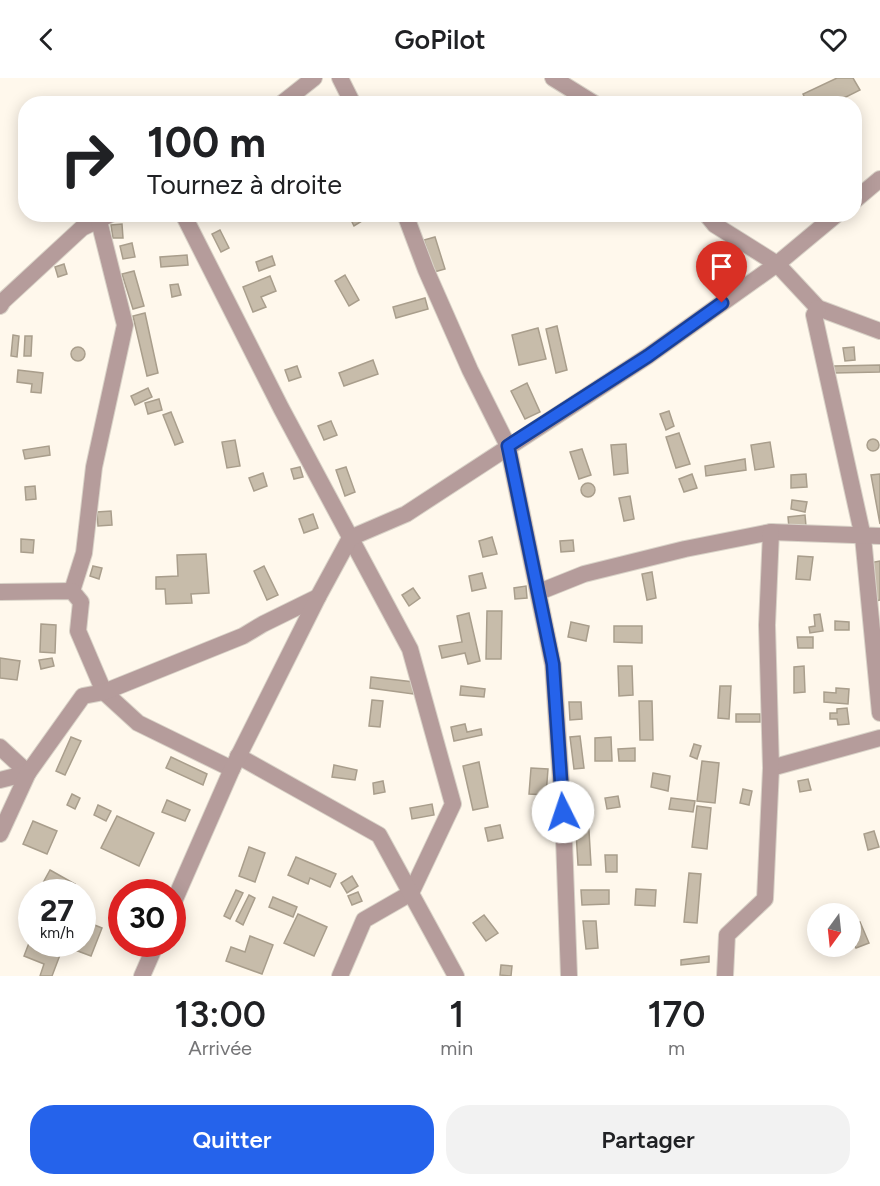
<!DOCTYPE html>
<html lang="fr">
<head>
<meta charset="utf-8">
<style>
	body { margin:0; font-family:Figtree,sans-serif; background:#f2f2f2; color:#202124; height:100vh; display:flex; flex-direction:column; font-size:22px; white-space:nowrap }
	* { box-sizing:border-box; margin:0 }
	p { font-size:20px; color:#757577 }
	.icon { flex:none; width:33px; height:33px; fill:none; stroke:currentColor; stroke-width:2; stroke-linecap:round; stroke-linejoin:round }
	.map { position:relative; height:898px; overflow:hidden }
	.panel { display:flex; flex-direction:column; background:#fff; flex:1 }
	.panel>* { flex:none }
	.hud { position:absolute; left:18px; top:18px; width:844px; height:126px; border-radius:24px; box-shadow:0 3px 15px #0003; background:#fff; color:#202124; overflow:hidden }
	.needle { width:39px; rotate:195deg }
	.buttons { position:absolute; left:807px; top:825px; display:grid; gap:12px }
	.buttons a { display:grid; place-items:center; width:54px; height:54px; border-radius:50%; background:#fff; box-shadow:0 3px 15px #0003; font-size:30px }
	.speed { position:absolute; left:18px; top:801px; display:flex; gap:12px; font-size:30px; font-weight:700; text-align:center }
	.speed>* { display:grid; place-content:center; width:78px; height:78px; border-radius:50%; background:#fff; box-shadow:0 3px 15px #0003; line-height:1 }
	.speed small { font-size:15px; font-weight:400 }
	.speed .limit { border:9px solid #d22; background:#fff; color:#111 }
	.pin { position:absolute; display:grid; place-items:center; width:51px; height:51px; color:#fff; margin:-62px -26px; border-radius:50% 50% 50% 0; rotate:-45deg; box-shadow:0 0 6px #0007 }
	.pin .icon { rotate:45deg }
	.me { position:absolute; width:66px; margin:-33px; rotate:356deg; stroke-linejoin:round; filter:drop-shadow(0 0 4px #0008) }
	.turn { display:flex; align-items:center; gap:21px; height:126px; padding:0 30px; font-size:27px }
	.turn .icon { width:78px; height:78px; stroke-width:2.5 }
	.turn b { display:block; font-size:42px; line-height:51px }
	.eta { display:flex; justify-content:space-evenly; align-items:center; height:102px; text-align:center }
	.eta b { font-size:36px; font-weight:600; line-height:42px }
	.button { display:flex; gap:12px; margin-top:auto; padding:12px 30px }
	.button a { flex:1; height:69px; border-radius:24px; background:#2563eb; color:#fff; font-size:24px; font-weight:600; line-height:69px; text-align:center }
	.button a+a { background:#f2f2f2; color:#202124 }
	header { display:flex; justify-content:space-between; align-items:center; height:78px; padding:0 30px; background:#fff; font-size:27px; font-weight:600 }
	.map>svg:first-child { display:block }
	.building { fill:#c7bcaa; stroke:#a99e8c; stroke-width:1.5 }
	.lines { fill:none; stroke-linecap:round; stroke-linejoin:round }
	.minor-casing { stroke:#d9d3c8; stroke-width:18 }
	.minor { stroke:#b59c9b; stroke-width:16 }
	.route-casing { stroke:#184099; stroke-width:15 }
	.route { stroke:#2563eb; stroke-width:10 }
</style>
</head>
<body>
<header><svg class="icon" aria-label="back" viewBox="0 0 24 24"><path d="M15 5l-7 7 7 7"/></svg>GoPilot<svg class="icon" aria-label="heart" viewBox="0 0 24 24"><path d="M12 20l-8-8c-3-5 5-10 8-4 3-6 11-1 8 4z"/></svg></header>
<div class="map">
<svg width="880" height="898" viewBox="0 0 880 898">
	<rect width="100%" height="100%" fill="#fff8ec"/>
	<g class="building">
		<path d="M 837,0 L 853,0 L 860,12 L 832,26 L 808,26 L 803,16 Z"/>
		<path d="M 348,136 L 358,136 L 362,143 L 354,148 Z"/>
		<path d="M 122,146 L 123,160 L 113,160 L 111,147 Z"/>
		<path d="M 220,152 L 229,170 L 221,174 L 212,156 Z"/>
		<path d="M 435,159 L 445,191 L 434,194 L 424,162 Z"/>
		<path d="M 132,165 L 135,179 L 123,181 L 120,168 Z"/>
		<path d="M 187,177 L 188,187 L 161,189 L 160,179 Z"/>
		<path d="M 272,178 L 275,187 L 259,193 L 256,184 Z"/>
		<path d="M 64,186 L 67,196 L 58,199 L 55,189 Z"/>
		<path d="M 134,193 L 144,228 L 133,231 L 122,196 Z"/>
		<path d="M 345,197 L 359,222 L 349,228 L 335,203 Z"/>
		<path d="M 270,198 L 276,213 L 261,219 L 266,229 L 253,234 L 243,209 Z"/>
		<path d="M 178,206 L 181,217 L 172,219 L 170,207 Z"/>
		<path d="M 425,220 L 428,231 L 396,240 L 393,229 Z"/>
		<path d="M 145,235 L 158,295 L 147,298 L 133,238 Z"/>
		<path d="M 557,248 L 567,292 L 556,295 L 546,251 Z"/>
		<path d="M 538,250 L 546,281 L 519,287 L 512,257 Z"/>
		<path d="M 13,257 L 19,258 L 17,279 L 11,278 Z"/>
		<path d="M 25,258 L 32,258 L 31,278 L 24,278 Z"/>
		<path d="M 854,269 L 855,282 L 845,283 L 843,270 Z"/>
		<circle cx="78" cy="276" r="7"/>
		<path d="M 373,282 L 378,296 L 344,308 L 339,295 Z"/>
		<path d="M 880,287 L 880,294 L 834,295 L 834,288 Z"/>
		<path d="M 297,288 L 301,299 L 289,303 L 285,292 Z"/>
		<path d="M 18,292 L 43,295 L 41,315 L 31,314 L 32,306 L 17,304 Z"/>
		<path d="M 527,305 L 540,334 L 525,341 L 511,313 Z"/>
		<path d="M 148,310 L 152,319 L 135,327 L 131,318 Z"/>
		<path d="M 159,321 L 162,332 L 148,336 L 145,325 Z"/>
		<path d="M 669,333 L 674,348 L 666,352 L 660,336 Z"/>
		<path d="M 171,334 L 183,364 L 175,367 L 163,337 Z"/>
		<path d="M 331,343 L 337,357 L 324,362 L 318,348 Z"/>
		<path d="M 679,355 L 690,386 L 676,390 L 666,359 Z"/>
		<circle cx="873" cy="367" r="6"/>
		<path d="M 235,362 L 240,388 L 227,390 L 222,364 Z"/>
		<path d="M 770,364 L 774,389 L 755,392 L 751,367 Z"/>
		<path d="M 626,366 L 628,395 L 614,397 L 611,367 Z"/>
		<path d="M 49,368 L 50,377 L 25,381 L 23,372 Z"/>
		<path d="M 582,371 L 591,397 L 579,401 L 570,374 Z"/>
		<path d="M 745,381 L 746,392 L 706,398 L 705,388 Z"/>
		<path d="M 300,389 L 303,399 L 294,401 L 291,391 Z"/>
		<path d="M 346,389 L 355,414 L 345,418 L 336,392 Z"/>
		<path d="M 263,395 L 267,408 L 254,413 L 249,400 Z"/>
		<path d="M 692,396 L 697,410 L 684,414 L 679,401 Z"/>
		<path d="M 806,396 L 807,409 L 791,410 L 791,397 Z"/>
		<path d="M 880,396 L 880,446 L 871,397 Z"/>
		<circle cx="588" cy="412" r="7"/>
		<path d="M 35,408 L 36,421 L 26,422 L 25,409 Z"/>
		<path d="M 630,418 L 634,441 L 624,443 L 619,420 Z"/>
		<path d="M 792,422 L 807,424 L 805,434 L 791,431 Z"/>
		<path d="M 111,433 L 112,447 L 98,448 L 97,434 Z"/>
		<path d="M 313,436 L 318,450 L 304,455 L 299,441 Z"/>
		<path d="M 805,437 L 806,448 L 789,450 L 788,439 Z"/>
		<path d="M 492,459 L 497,476 L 483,479 L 479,463 Z"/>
		<path d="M 21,461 L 34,462 L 33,475 L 21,474 Z"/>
		<path d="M 573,462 L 574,473 L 561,474 L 560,463 Z"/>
		<path d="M 206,476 L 209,515 L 191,516 L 192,525 L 166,526 L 165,511 L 156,511 L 156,499 L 178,498 L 177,477 Z"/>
		<path d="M 798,478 L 813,479 L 810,502 L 796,501 Z"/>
		<path d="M 880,483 L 880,522 L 876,523 L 869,485 Z"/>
		<path d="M 93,488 L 102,490 L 99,501 L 90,498 Z"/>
		<path d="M 264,488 L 278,517 L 267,522 L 254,493 Z"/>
		<path d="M 652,494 L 656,520 L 647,522 L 642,496 Z"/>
		<path d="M 482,495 L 486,510 L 472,513 L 469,498 Z"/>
		<path d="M 526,508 L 527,520 L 515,521 L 514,510 Z"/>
		<path d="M 413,510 L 420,520 L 409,528 L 402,517 Z"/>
		<path d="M 487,533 L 502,533 L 501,581 L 486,581 Z"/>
		<path d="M 469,535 L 480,583 L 468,586 L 465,575 L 442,580 L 439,568 L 462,564 L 457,538 Z"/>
		<path d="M 820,536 L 823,553 L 810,555 L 809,549 L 815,548 L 814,537 Z"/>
		<path d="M 835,543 L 849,544 L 849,552 L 835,552 Z"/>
		<path d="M 571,544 L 589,548 L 586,563 L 568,559 Z"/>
		<path d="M 41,546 L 56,547 L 55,575 L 40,574 Z"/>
		<path d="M 614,548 L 642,548 L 642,565 L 614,564 Z"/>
		<path d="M 797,559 L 813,559 L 813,570 L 798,570 Z"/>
		<path d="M 0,580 L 20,583 L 17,602 L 0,600 Z"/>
		<path d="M 52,580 L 54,588 L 41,591 L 39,582 Z"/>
		<path d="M 618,588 L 632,588 L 633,617 L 619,618 Z"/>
		<path d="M 804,588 L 805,614 L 794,615 L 794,589 Z"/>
		<path d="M 371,599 L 414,604 L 413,616 L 370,610 Z"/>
		<path d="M 461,608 L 485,611 L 484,619 L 460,617 Z"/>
		<path d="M 720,608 L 731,608 L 729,641 L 718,640 Z"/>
		<path d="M 836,610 L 849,611 L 848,626 L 824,624 L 824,614 L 836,615 Z"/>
		<path d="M 372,622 L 383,623 L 380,649 L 369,648 Z"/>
		<path d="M 639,623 L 652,623 L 653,662 L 640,662 Z"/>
		<path d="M 569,624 L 581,624 L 582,641 L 570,642 Z"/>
		<path d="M 847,630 L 849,646 L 838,647 L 837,641 L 830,641 L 830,635 L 837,635 L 837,631 Z"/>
		<rect x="736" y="636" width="24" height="8"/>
		<path d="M 465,646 L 467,654 L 481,651 L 482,657 L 454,663 L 451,649 Z"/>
		<path d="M 580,658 L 584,690 L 574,691 L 570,659 Z"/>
		<path d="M 71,659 L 81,663 L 65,697 L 56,693 Z"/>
		<path d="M 611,659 L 612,683 L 595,683 L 595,660 Z"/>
		<path d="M 694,666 L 701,668 L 697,681 L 690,678 Z"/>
		<path d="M 635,670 L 635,683 L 619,683 L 618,671 Z"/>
		<path d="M 171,679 L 207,696 L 203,707 L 166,690 Z"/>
		<path d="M 702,683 L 719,685 L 715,725 L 697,723 Z"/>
		<path d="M 479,684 L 488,729 L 473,732 L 463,688 Z"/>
		<path d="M 334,687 L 357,692 L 355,702 L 332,699 Z"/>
		<path d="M 531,690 L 548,691 L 546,717 L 529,716 Z"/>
		<path d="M 653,695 L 670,698 L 668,713 L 651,709 Z"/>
		<path d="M 808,701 L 811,712 L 800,714 L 798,703 Z"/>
		<path d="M 383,703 L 385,714 L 374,716 L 373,705 Z"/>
		<path d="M 743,711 L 752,713 L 749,727 L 740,725 Z"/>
		<path d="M 72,716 L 80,720 L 75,731 L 67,727 Z"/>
		<path d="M 618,718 L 620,729 L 607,731 L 605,720 Z"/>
		<path d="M 671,720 L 695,723 L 693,734 L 669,731 Z"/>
		<path d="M 167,722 L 190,732 L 185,743 L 162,734 Z"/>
		<path d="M 432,726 L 434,737 L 412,741 L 410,730 Z"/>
		<path d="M 98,727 L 111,733 L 106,743 L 94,737 Z"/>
		<path d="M 697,728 L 711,730 L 707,771 L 692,769 Z"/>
		<path d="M 588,736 L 591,787 L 578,787 L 575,737 Z"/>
		<path d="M 117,738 L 154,755 L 139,788 L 101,770 Z"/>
		<path d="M 33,743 L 57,753 L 47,776 L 23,766 Z"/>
		<path d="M 500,747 L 503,760 L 488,763 L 485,750 Z"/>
		<path d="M 874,753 L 879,769 L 868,772 L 864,756 Z"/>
		<path d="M 249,769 L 265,775 L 255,804 L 239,798 Z"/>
		<path d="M 605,777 L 617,777 L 617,794 L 606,794 Z"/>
		<path d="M 296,779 L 336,796 L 330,809 L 310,800 L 308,806 L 288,797 Z"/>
		<path d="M 50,792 L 75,806 L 70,814 L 38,814 Z"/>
		<path d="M 689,795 L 701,796 L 697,845 L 684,844 Z"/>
		<path d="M 352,798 L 358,808 L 347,815 L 341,805 Z"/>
		<path d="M 636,811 L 656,812 L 655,828 L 635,827 Z"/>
		<path d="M 236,812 L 243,815 L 230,841 L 224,838 Z"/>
		<path d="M 581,812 L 609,812 L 609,826 L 582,827 Z"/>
		<path d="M 358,814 L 362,823 L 352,827 L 348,818 Z"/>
		<path d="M 249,817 L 255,820 L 243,847 L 236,843 Z"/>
		<path d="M 273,819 L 297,829 L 293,839 L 269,829 Z"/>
		<path d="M 298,836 L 327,849 L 314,878 L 284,865 Z"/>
		<path d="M 484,837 L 498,855 L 486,863 L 473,845 Z"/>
		<path d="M 82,842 L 102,850 L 91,878 L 59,866 L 82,866 Z"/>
		<path d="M 583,843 L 596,843 L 598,870 L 586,871 Z"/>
		<path d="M 860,844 L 869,865 L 856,870 L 850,857 L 850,848 Z"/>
		<path d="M 250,858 L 273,867 L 262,896 L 226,883 L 231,869 L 245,874 Z"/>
		<path d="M 29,865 L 60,877 L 52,898 L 40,898 L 44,886 L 24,878 Z"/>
		<path d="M 709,878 L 709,884 L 681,887 L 681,882 Z"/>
		<path d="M 501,887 L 512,888 L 511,898 L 500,897 Z"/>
	</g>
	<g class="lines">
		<g class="minor-casing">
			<g id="minor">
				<path d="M 340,0 L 353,26"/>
				<path d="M 553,0 L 595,26"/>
				<path d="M 281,26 L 314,0"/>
				<path d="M 855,122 L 880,101"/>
				<path d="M 183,136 L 281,330 L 410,571 L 453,726 L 411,815 L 364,842 L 340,898"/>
				<path d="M 405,136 L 426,192 L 470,292 L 508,368 L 553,587 L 563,734 L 569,898"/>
				<path d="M 706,136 L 715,147 L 777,186 L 818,230 L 880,253"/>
				<path d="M 0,228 L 3,223 L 82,150 L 111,136"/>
				<path d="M 818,230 L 814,237 L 863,459 L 880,635"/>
				<path d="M 72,513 L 84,475 L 94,389 L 125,247 L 99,143"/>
				<path d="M 0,514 L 72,513 L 81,524 L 78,553 L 104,614 L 138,645 L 232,691"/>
				<path d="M 539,514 L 584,496 L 685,471 L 771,454 L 880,458"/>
				<path d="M 0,669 L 28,695"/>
				<path d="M 238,678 L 379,757 L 456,898"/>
				<path d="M 771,690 L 880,660"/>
				<path d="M 0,702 L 28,695"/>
				<path d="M 0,756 L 28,695 L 83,618 L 104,614 L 243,558 L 263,546 L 318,519"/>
				<path d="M 172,828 L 232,691 L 318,519 L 350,460 L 406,436 L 648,278 L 777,186 L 837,136"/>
				<path d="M 142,898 L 156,866"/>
				<path d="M 725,898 L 727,857 L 765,821 L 771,690 L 767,547 L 771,454"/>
			</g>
		</g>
		<use href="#minor" class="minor"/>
	</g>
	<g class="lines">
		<g class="route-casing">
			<path id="route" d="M 563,734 L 553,586 L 508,368 L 648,278 L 722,225"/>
		</g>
		<use href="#route" class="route"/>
	</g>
</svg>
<div class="buttons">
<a><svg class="needle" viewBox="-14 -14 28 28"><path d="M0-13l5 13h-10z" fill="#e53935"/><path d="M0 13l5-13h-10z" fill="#757577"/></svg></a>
</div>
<div class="speed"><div>27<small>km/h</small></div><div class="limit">30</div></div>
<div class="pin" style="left:722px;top:225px;background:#d93025"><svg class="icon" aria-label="arrive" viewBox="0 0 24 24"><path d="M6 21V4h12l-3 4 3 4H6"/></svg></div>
<svg class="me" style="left:563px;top:734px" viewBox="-20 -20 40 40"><circle r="19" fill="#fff"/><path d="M0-13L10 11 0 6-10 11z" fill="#2563eb"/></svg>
<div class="hud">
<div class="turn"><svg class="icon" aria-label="right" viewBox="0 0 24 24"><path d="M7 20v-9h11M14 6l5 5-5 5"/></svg><div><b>100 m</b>Tournez à droite</div></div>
</div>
</div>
<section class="panel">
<div class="eta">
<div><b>13:00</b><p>Arrivée</p></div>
<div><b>1</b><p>min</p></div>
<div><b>170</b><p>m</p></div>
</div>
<div class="button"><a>Quitter</a><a>Partager</a></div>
</section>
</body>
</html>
